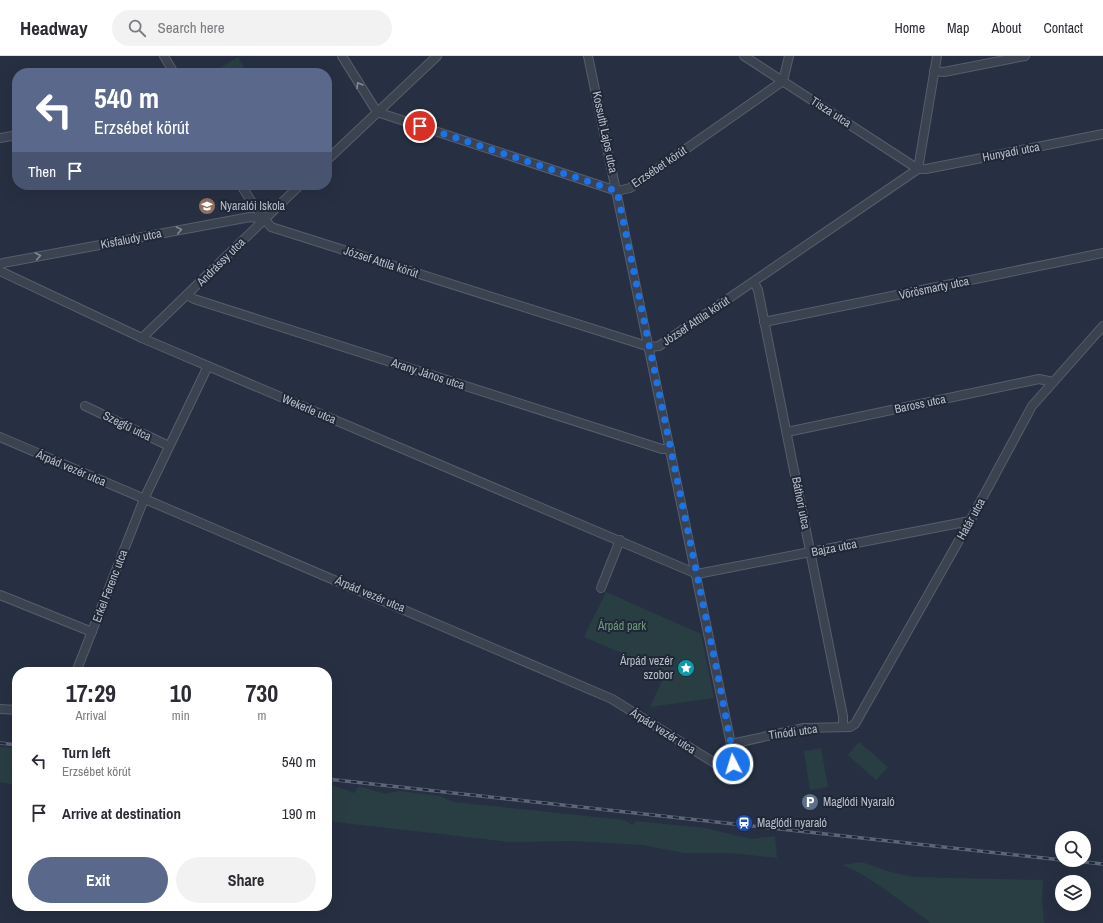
<!DOCTYPE html>
<html lang="en">
<head>
<meta charset="utf-8">
<style>
	body { margin:0; font-family:"Archivo Narrow",sans-serif; background:#f2f2f3; color:#2b2b33; height:100vh; display:flex; flex-direction:column; font-size:15px; white-space:nowrap }
	* { box-sizing:border-box; margin:0 }
	p { font-size:13px; color:#7c7c81 }
	.icon { flex:none; width:22px; height:22px; fill:none; stroke:currentColor; stroke-width:2; stroke-linecap:round; stroke-linejoin:round }
	.map { position:relative; flex:1; overflow:hidden }
	.details { position:absolute; left:12px; top:611px; width:320px; height:244px; display:flex; flex-direction:column; background:#fff; border-radius:16px; box-shadow:0 4px 16px #0002 }
	.details>* { flex:none }
	.hud { position:absolute; left:12px; top:12px; width:320px; height:122px; border-radius:16px; box-shadow:0 4px 16px #0002; background:#59688b; color:#fff; overflow:hidden }
	.tools { position:absolute; left:1055px; top:775px; display:grid; gap:8px }
	.tools a { display:grid; place-items:center; width:36px; height:36px; border-radius:50%; background:#fff; box-shadow:0 4px 16px #0002; font-size:20px }
	.pin { position:absolute; display:grid; place-items:center; width:34px; height:34px; color:#fff; margin:-17px; border:2px solid #fff; border-radius:50%; box-shadow:0 1px 4px #0007 }
	.me { position:absolute; width:44px; margin:-22px; rotate:355deg; stroke-linejoin:round; filter:drop-shadow(0 0 3px #0008) }
	.turn { display:flex; align-items:center; gap:14px; height:84px; padding:0 16px; font-size:18px }
	.turn .icon { width:52px; height:52px; stroke-width:2.5 }
	.turn b { display:block; font-size:28px; line-height:34px }
	.then { display:flex; align-items:center; height:38px; padding:0 16px; background:#0003; gap:8px; font-size:15px }
	.eta { display:flex; justify-content:space-evenly; align-items:center; height:68px; text-align:center }
	.eta b { font-size:24px; font-weight:800; line-height:28px }
	.primary-button { display:flex; gap:8px; margin-top:auto; padding:8px 16px }
	.primary-button a { flex:1; height:46px; border-radius:24px; background:#59688b; color:#fff; font-size:16px; font-weight:800; line-height:46px; text-align:center }
	.primary-button a+a { background:#f2f2f3; color:#2b2b33 }
	ul { padding:0; list-style:none }
	li { display:flex; align-items:center; gap:12px; height:52px; padding:0 16px }
	li div { flex:1 }
	li b { display:block; font-size:15px }
	li em { font-style:normal }
	header { display:flex; align-items:center; gap:24px; box-sizing:border-box; height:56px; padding:0 20px; background:#fff; border-bottom:1px solid #e1e1e2 }
	header strong { font-size:19px }
	nav { display:flex; gap:22px; margin-inline-start:auto; font-size:14px }
	.search { width:280px; height:36px; background:#f2f2f3; display:flex; align-items:center; gap:10px; box-sizing:border-box; padding:0 14px; border-radius:22px; color:#7c7c81; font-size:15px }
	.map>svg:first-child { display:block }
	.green { fill:#293e43 }
	.lines { fill:none; stroke-linecap:round; stroke-linejoin:round }
	.street-casing { stroke:#565e6c; stroke-width:10 }
	.street { stroke:#3b4351; stroke-width:8 }
	.rail-casing { stroke:#5d6678; stroke-width:3.5 }
	.rail { stroke:#202837; stroke-width:2; stroke-dasharray:6; stroke-linecap:butt }
	.oneway { stroke:#808794 }
	.route { stroke:#1a73e8; stroke-width:7; stroke-dasharray:0 12.6 }
	.labels { text-anchor:middle; dominant-baseline:central; stroke-width:4; stroke-linejoin:round; paint-order:stroke }
	.street-label { font-size:12px; fill:#b8becb; stroke:#202837 }
	.poi-label { font-size:12px; fill:#b8becb; stroke:#202837; text-anchor:start }
	.park-label { font-size:12px; fill:#6f9c7d; stroke:#202837 }
</style>
</head>
<body>
<header>
<strong>Headway</strong>
<div class="search"><svg class="icon" aria-label="search" viewBox="0 0 24 24"><circle cx="10" cy="10" r="6"/><path d="M15 15l6 6"/></svg>Search here</div>
<nav><a>Home</a><a>Map</a><a>About</a><a>Contact</a></nav>
</header>
<div class="map">
<svg width="1103" height="867" viewBox="0 0 1103 867">
	<rect width="100%" height="100%" fill="#273042"/>
	<g class="green">
		<path d="M 238,1 L 247,17 L 211,17 Z"/>
		<path d="M 606,536 L 701,578 L 714,642 L 650,651 L 666,616 L 584,581 Z"/>
		<path d="M 859,686 L 888,711 L 876,724 L 848,699 Z"/>
		<path d="M 0,691 L 17,692 L 17,729 L 0,726 Z"/>
		<path d="M 821,692 L 828,731 L 810,734 L 804,695 Z"/>
		<path d="M 327,727 L 354,737 L 359,730 L 385,738 L 398,735 L 440,740 L 453,746 L 624,764 L 633,769 L 636,765 L 705,772 L 751,783 L 775,780 L 777,802 L 731,797 L 684,797 L 643,789 L 574,785 L 511,786 L 327,765 Z"/>
		<path d="M 862,806 L 890,816 L 913,821 L 1043,824 L 1042,841 L 1044,867 L 931,867 L 883,832 L 858,816 L 842,809 Z"/>
	</g>
	<g class="lines">
		<g class="street-casing">
			<g id="street">
				<path d="M 164,0 L 174,17"/>
				<path d="M 342,0 L 377,56 L 617,135 L 630,132 L 783,25 L 789,0"/>
				<path d="M 744,0 L 918,113 L 926,113 L 1103,78"/>
				<path d="M 934,15 L 944,16 L 1025,0"/>
				<path d="M 0,82 L 17,79"/>
				<path d="M 327,104 L 437,0"/>
				<path d="M 241,129 L 253,148 L 271,171 L 650,291 L 659,290 L 918,113 L 937,0"/>
				<path d="M 0,209 L 3,207 L 250,161 L 264,163"/>
				<path d="M 0,215 L 142,282 L 697,518 L 970,465"/>
				<path d="M 754,226 L 758,234 L 843,660 L 843,670"/>
				<path d="M 187,239 L 194,243 L 662,393 L 670,393"/>
				<path d="M 764,266 L 1103,197"/>
				<path d="M 142,282 L 300,129"/>
				<path d="M 85,350 L 169,390"/>
				<path d="M 787,376 L 1039,323 L 1053,326"/>
				<path d="M 0,381 L 612,643 L 729,716 L 733,708 L 731,688 L 588,0"/>
				<path d="M 601,532 L 620,484"/>
				<path d="M 0,539 L 92,576"/>
				<path d="M 76,616 L 144,443 L 208,310"/>
				<path d="M 0,653 L 17,654"/>
				<path d="M 731,688 L 804,672 L 850,671 L 855,668 L 970,465 L 1032,350 L 1103,270"/>
			</g>
		</g>
		<use href="#street" class="street"/>
		<g class="rail-casing">
			<g id="rail">
				<path d="M 0,687 L 17,689"/>
				<path d="M 327,723 L 1062,804"/>
				<path d="M 1065,804 L 1103,808"/>
			</g>
		</g>
		<use href="#rail" class="rail"/>
	</g>
	<defs><path id="oneway-chevron" d="M-2-3.5L2.5 0L-2 3.5" fill="none" stroke-width="1.6" stroke-linecap="round" stroke-linejoin="round"/></defs>
	<g class="oneway">
		<use href="#oneway-chevron" transform="translate(359 29) rotate(-121)"/>
		<use href="#oneway-chevron" transform="translate(179 174) rotate(-11)"/>
		<use href="#oneway-chevron" transform="translate(38 200) rotate(-11)"/>
	</g>
	<g class="lines">
		<path class="route" d="M 420,70 L 617,135 L 716,610 L 731,688 L 733,708"/>
	</g>
	<defs>
		<g id="school-disc" transform="scale(0.9)"><circle r="9.5" fill="#8d6e63" stroke="#202837"/><path d="M0-5L7-2L0 1L-7-2ZM-4 1L0 2.5L4 1V4Q0 6-4 4Z" fill="#fff"/></g>
		<g id="sight-disc" transform="scale(0.9)"><circle r="9.5" fill="#0f9aa8" stroke="#202837"/><path d="M0-6L1.8-2.2L6-1.7L2.9 1.2L3.7 5.4L0 3.3L-3.7 5.4L-2.9 1.2L-6-1.7L-1.8-2.2Z" fill="#fff"/></g>
		<g id="parking-disc" transform="scale(0.9)"><circle r="9.5" fill="#5c6f8a" stroke="#202837"/><path d="M-3.5-5.5H1a3.5 3.5 0 0 1 0 7H-1V5.5H-3.5ZM-1-3.4V-.6H.8a1.4 1.4 0 0 0 0-2.8Z" fill="#fff"/></g>
		<g id="station-disc" transform="scale(0.9)"><circle r="9.5" fill="#1a4fb4" stroke="#202837"/><path d="M-3-6H3Q5-6 5-4V2Q5 4 3 4L4.5 6H3L1.5 4h-3L-3 6H-4.5L-3 4Q-5 4-5 2V-4Q-5-6-3-6ZM-3.5-4v3h7v-3ZM-3.5 1v1.5H-2V1ZM2 1v1.5H3.5V1Z" fill="#fff"/></g>
	</defs>
	<g fill-rule="evenodd">
		<use href="#school-disc" x="207" y="150"/>
		<use href="#sight-disc" x="686" y="612"/>
		<use href="#parking-disc" x="810" y="746"/>
		<use href="#station-disc" x="744" y="767"/>
	</g>
	<g class="labels">
		<g class="street-label">
			<text transform="translate(831 56) rotate(33)">Tisza utca</text>
			<text transform="translate(605 76) rotate(78)">Kossuth Lajos utca</text>
			<text transform="translate(1011 96) rotate(-11)">Hunyadi utca</text>
			<text transform="translate(659 111) rotate(-34)">Erzsébet körút</text>
			<text transform="translate(131 183) rotate(-11)">Kisfaludy utca</text>
			<text transform="translate(221 206) rotate(-45)">Andrássy utca</text>
			<text transform="translate(381 206) rotate(18)">József Attila körút</text>
			<text transform="translate(934 232) rotate(-12)">Vörösmarty utca</text>
			<text transform="translate(696 265) rotate(-34)">József Attila körút</text>
			<text transform="translate(428 318) rotate(18)">Arany János utca</text>
			<text transform="translate(920 348) rotate(-12)">Baross utca</text>
			<text transform="translate(309 353) rotate(23)">Wekerle utca</text>
			<text transform="translate(127 370) rotate(26)">Szegfű utca</text>
			<text transform="translate(71 412) rotate(23)">Árpád vezér utca</text>
			<text transform="translate(801 447) rotate(79)">Báthori utca</text>
			<text transform="translate(971 463) rotate(-61)">Határ utca</text>
			<text transform="translate(834 492) rotate(-11)">Bajza utca</text>
			<text transform="translate(110 530) rotate(-69)">Erkel Ferenc utca</text>
			<text transform="translate(370 538) rotate(23)">Árpád vezér utca</text>
			<text transform="translate(663 675) rotate(32)">Árpád vezér utca</text>
			<text transform="translate(793 676) rotate(-8)">Tinódi utca</text>
		</g>
		<g class="poi-label">
			<text x="220" y="150">Nyaralói Iskola</text>
			<text x="673" y="605" text-anchor="end">Árpád vezér<tspan x="673" dy="14">szobor</tspan></text>
			<text x="823" y="746">Maglódi Nyaraló</text>
			<text x="757" y="767">Maglódi nyaraló</text>
		</g>
		<g class="park-label">
			<text x="622" y="570">Árpád park</text>
		</g>
	</g>
</svg>
<div class="tools">
<a><svg class="icon" aria-label="search" viewBox="0 0 24 24"><circle cx="10" cy="10" r="6"/><path d="M15 15l6 6"/></svg></a>
<a><svg class="icon" aria-label="layers" viewBox="0 0 24 24"><path d="M12 4l9 5-9 5-9-5zM3 14l9 5 9-5"/></svg></a>
</div>
<div class="pin" style="left:420px;top:70px;background:#d93025"><svg class="icon" aria-label="arrive" viewBox="0 0 24 24"><path d="M6 21V4h12l-3 4 3 4H6"/></svg></div>
<svg class="me" style="left:733px;top:708px" viewBox="-20 -20 40 40"><circle r="17" fill="#1a73e8" stroke="#fff" stroke-width="3"/><path d="M0-11L8 9 0 5-8 9z" fill="#fff"/></svg>
<div class="hud">
<div class="turn"><svg class="icon" aria-label="left" viewBox="0 0 24 24"><path d="M17 20v-9H6M10 6l-5 5 5 5"/></svg><div><b>540 m</b>Erzsébet körút</div></div>
<div class="then">Then<svg class="icon" aria-label="arrive" viewBox="0 0 24 24"><path d="M6 21V4h12l-3 4 3 4H6"/></svg></div>
</div>
<section class="details">
<div class="eta">
<div><b>17:29</b><p>Arrival</p></div>
<div><b>10</b><p>min</p></div>
<div><b>730</b><p>m</p></div>
</div>
<ul>
<li><svg class="icon" aria-label="left" viewBox="0 0 24 24"><path d="M17 20v-9H6M10 6l-5 5 5 5"/></svg><div><b>Turn left</b><p>Erzsébet körút</p></div><em>540 m</em></li>
<li><svg class="icon" aria-label="arrive" viewBox="0 0 24 24"><path d="M6 21V4h12l-3 4 3 4H6"/></svg><div><b>Arrive at destination</b></div><em>190 m</em></li>
</ul>
<div class="primary-button"><a>Exit</a><a>Share</a></div>
</section>
</div>
</body>
</html>
